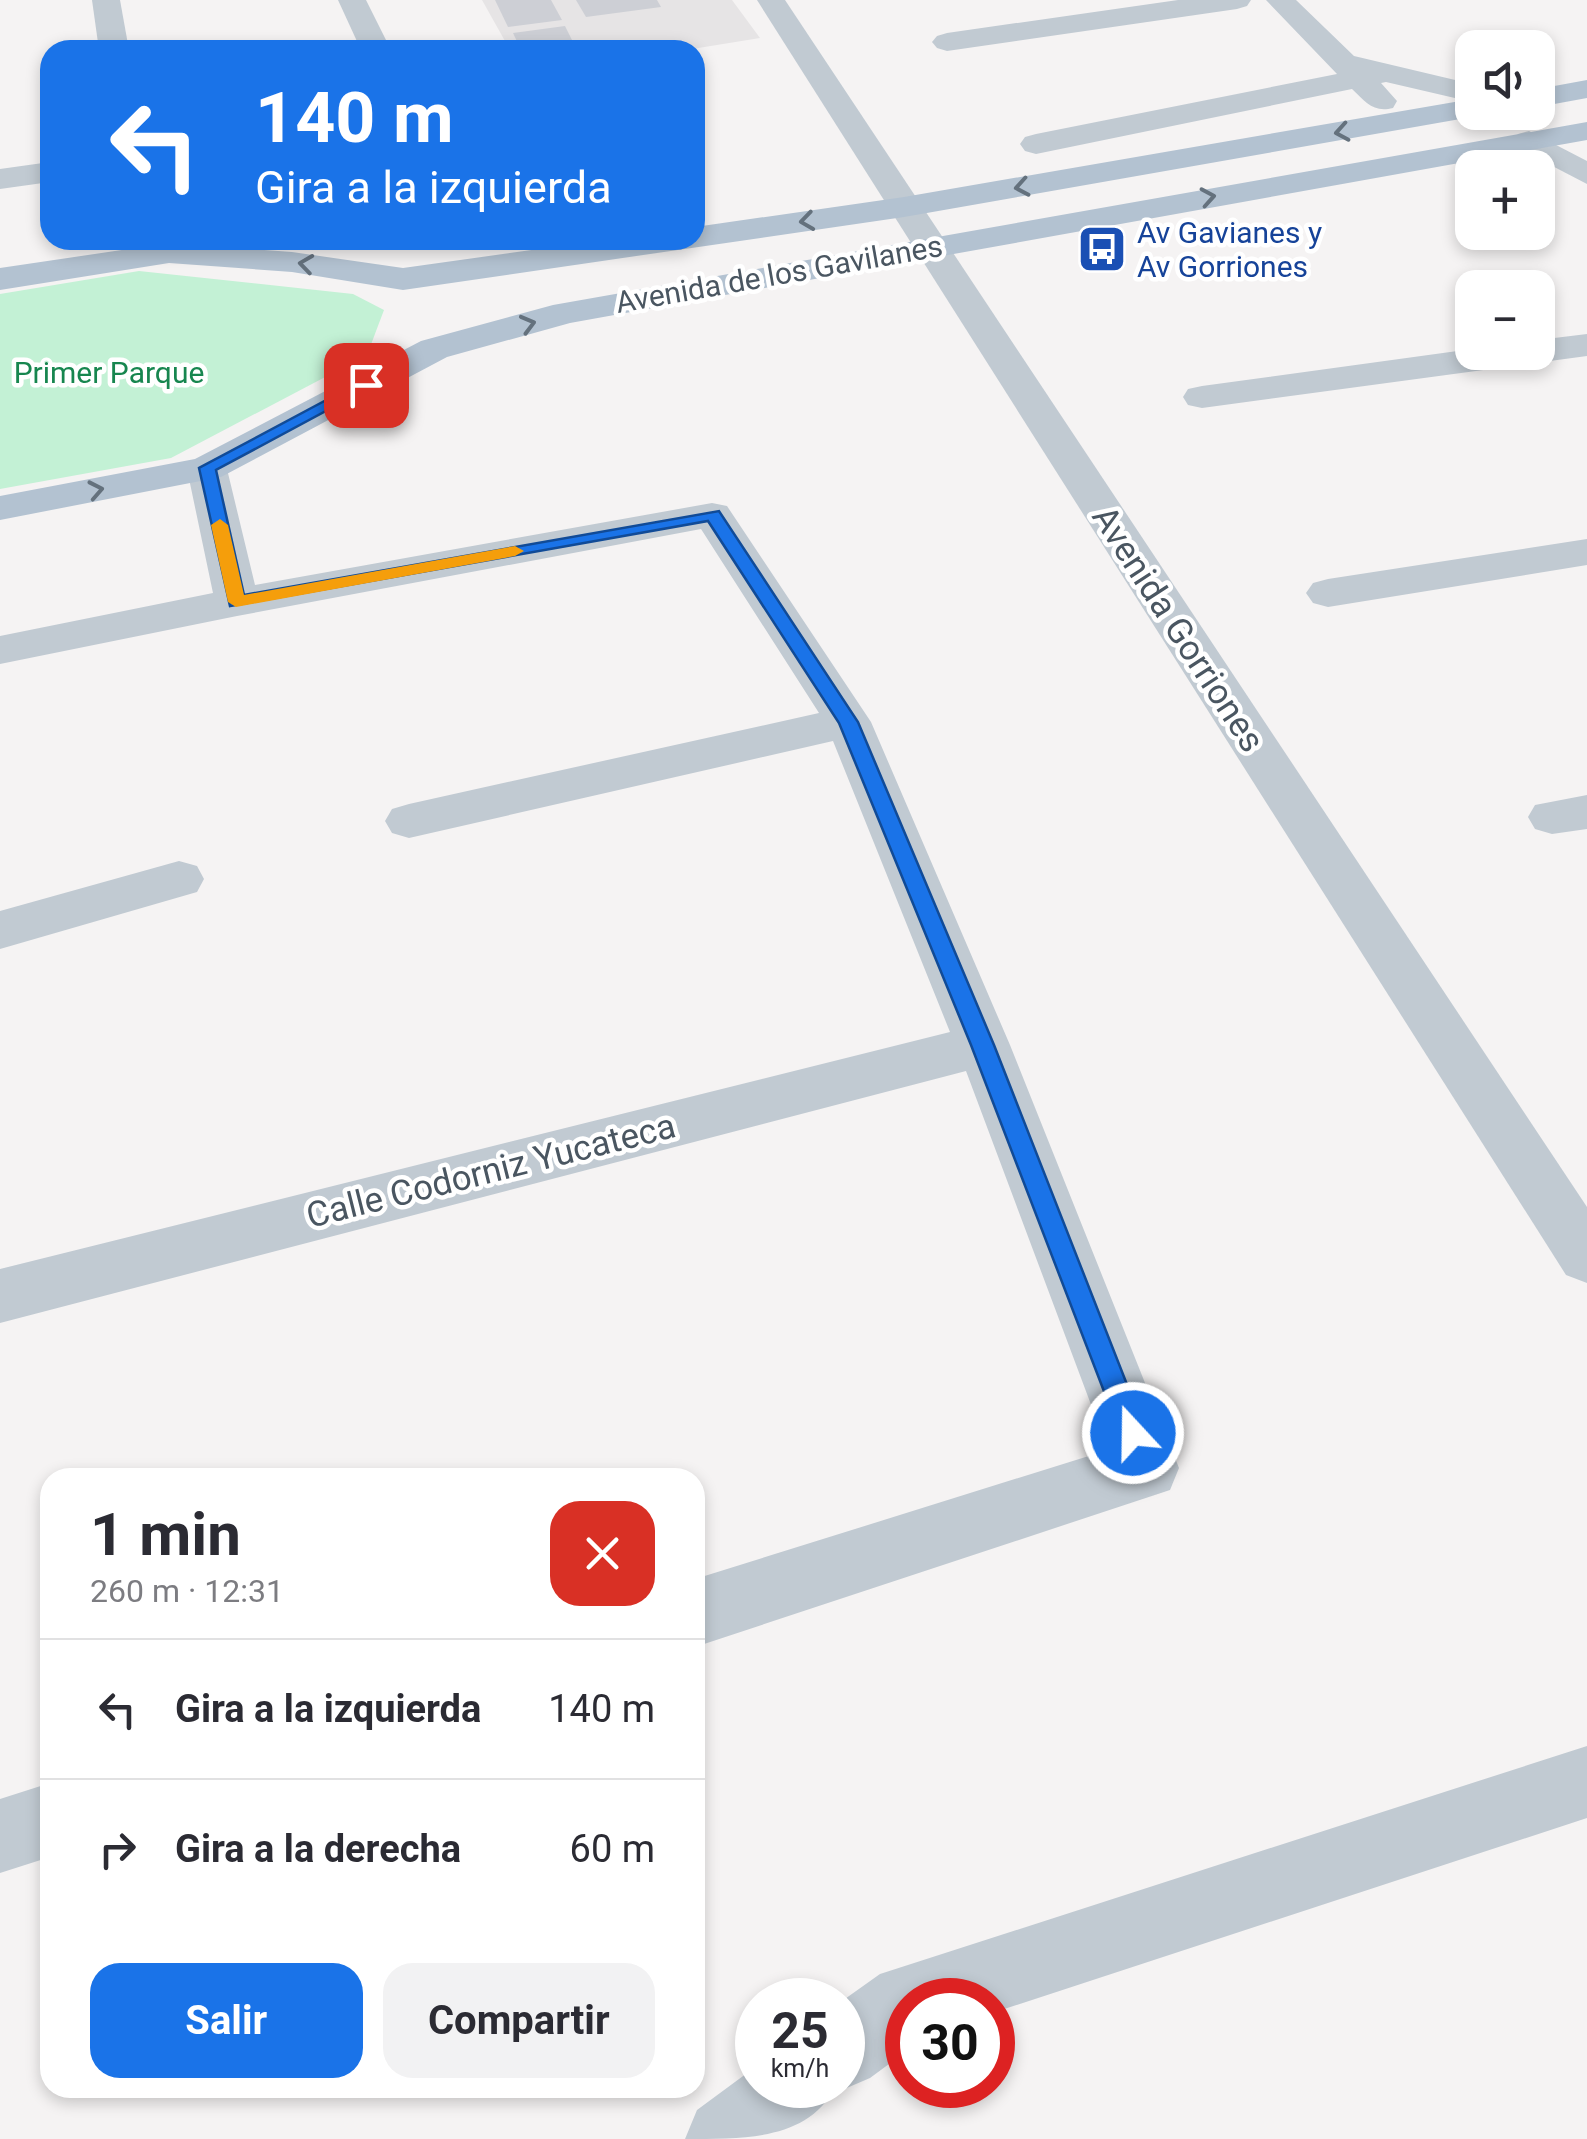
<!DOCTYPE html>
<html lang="es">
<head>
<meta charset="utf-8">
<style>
	body { margin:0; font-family:Roboto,sans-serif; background:#f2f2f3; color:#2b2b33; height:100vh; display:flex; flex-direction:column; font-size:38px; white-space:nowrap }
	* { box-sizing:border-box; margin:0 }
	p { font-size:32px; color:#7c7c81 }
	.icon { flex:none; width:55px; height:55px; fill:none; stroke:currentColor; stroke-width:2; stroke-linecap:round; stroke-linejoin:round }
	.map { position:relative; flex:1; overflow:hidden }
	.panel { position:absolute; left:40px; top:1468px; width:665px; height:630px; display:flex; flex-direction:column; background:#fff; border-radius:30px; box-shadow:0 5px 15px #0003 }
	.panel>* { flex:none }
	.banner { position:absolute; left:40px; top:40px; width:665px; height:210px; border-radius:30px; box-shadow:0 5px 15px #0003; background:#1a73e8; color:#fff; overflow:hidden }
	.fabs { position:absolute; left:1455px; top:30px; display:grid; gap:20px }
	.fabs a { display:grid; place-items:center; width:100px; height:100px; border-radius:20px; background:#fff; box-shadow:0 5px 15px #0003; font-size:50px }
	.speed { position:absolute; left:735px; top:1978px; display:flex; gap:20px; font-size:50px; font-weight:700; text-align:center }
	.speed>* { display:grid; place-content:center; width:130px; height:130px; border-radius:50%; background:#fff; box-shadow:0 5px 15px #0003; line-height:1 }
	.speed small { font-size:25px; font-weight:400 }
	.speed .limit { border:15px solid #d22; background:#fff; color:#111 }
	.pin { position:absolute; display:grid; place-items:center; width:85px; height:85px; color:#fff; margin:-42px; border-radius:20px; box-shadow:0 5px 15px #0006 }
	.me { position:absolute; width:110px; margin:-55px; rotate:339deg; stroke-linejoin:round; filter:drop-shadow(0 0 8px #0008) }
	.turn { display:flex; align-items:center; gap:35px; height:210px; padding:0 50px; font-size:45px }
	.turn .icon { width:130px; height:130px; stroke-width:2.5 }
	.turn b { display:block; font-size:70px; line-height:85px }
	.round { display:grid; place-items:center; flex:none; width:105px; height:105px; border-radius:30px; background:#f2f2f3 }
	.summary { display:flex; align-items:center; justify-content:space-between; height:170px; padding:0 50px }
	h1 { font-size:60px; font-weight:700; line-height:75px }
	.primary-button { display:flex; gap:20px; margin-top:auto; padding:20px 50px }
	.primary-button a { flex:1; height:115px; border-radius:30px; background:#1a73e8; color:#fff; font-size:40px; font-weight:700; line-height:115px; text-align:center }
	.primary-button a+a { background:#f2f2f3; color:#2b2b33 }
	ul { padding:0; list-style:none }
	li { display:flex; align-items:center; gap:30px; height:140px; padding:0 50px; border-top:2px solid #e1e1e2 }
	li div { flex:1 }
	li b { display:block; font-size:38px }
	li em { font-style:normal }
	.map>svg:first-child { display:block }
	.education { fill:#e6e4e5 }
	.green { fill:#c3f1d5 }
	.building { fill:#cdcfd5 }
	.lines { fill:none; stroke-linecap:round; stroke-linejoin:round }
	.minor { fill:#c1cad2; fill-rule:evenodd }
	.major { fill:#b3c2d1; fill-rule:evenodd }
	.oneway { stroke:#64717d }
	.route { fill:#1a73e8; stroke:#114b97; stroke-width:2.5 }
	.slow { fill:#f59e0b }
	.labels { text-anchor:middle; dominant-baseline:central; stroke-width:9; stroke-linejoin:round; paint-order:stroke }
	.far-transit-label { font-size:30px; fill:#164399; stroke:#fff; text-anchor:start }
	.far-street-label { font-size:30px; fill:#4a5661; stroke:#fff }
	.far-park-label { font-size:30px; fill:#17864f; stroke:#fff }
	.street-label { font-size:35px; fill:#4a5661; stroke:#fff }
</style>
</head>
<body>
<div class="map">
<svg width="1587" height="2139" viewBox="0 0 1587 2139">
	<rect width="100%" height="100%" fill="#f5f3f3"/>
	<path class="education" d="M 482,0 L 732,0 L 760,38 L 686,50 L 510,50 Z"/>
	<path class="green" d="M 139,271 L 353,294 L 384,310 L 367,355 L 171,458 L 0,489 L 0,294 Z"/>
	<g class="building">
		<path d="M 495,0 L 551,0 L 562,20 L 508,27 Z"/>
		<path d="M 576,0 L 657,0 L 661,7 L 586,17 Z"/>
		<path d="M 565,26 L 577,50 L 521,50 L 513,33 Z"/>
	</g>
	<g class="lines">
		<g class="minor">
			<path d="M 92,0 L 120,0 L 129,50 L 99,50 Z"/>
			<path d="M 338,0 L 366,0 L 391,50 L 361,50 Z"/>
			<path d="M 757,0 L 785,0 L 1587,1207 L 1587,1283 L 1566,1275 Z"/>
			<path d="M 1178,0 L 1251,0 L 1247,6 L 1237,9 L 947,51 L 937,48 L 932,42 L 937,36 L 947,33 Z"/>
			<path d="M 1266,0 L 1296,0 L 1354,56 L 1472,84 L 1472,102 L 1386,82 L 1381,83 L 1397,101 L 1393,108 C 1373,113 1366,102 1352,89 L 1036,154 L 1025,151 L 1020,144 L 1025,137 L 1036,134 L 1337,74 Z"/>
			<path d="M 1529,131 L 1587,161 L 1587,184 L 1518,148 L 1513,141 L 1518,134 Z"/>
			<path d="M 50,162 L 50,182 L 0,189 L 0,169 Z"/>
			<path d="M 1587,334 L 1587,356 L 1202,408 L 1188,405 L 1183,397 L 1188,389 L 1202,386 L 1472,349 L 1472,352 L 1538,352 L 1538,340 Z"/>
			<path d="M 207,457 L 221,461 L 227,469 L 255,585 L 712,503 L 727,506 L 871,722 L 1010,1045 L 1179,1468 L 1170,1490 L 695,1647 L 695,1579 L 1108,1450 L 966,1071 L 0,1323 L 0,1269 L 950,1032 L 833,741 L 409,838 L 392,833 L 385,821 L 392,809 L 409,804 L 819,713 L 701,529 L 237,616 L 0,664 L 0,636 L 213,593 L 187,469 L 193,461 Z"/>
			<path d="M 1587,539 L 1587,565 L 1328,607 L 1313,603 L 1306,593 L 1313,583 L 1328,579 Z"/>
			<path d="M 1587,795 L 1587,829 L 1552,834 L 1535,829 L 1528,817 L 1535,805 Z"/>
			<path d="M 179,861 L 197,866 L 204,879 L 197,892 L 0,949 L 0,911 Z"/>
			<path d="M 1587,1746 L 1587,1818 L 992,2013 L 992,2000 L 908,2000 L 908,2050 L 870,2078 L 842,2090 L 836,2087 C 807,2139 750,2139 685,2139 L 697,2110 L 758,2065 L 758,2085 L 842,2085 L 842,2001 L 880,1974 Z"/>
			<path d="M 50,1783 L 50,1857 L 0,1873 L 0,1799 Z"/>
		</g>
		<g class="major">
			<path d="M 1587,80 L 1587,98 L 1538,107 L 1538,89 Z"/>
			<path d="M 1472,99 L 1472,112 L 1483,115 L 904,217 L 403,290 L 292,272 L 169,263 L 0,290 L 0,268 L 169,243 L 292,252 L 403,268 L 603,240 L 695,240 L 695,227 L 904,197 Z"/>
			<path d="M 1587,122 L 1587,140 L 570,323 L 447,357 L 221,477 L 0,520 L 0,496 L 195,459 L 421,341 L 553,305 Z"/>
		</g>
	</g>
	<defs><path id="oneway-chevron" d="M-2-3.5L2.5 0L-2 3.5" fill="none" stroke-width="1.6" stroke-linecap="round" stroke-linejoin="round" transform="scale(2.5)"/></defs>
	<g class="oneway">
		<use href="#oneway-chevron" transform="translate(1342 132) rotate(170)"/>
		<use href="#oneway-chevron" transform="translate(1022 187) rotate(170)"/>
		<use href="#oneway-chevron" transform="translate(1208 197) rotate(-10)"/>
		<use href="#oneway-chevron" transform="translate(807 221) rotate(172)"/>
		<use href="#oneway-chevron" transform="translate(306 264) rotate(-172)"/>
		<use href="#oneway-chevron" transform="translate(528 324) rotate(-15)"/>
		<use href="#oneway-chevron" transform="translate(96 490) rotate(-11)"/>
	</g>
	<path class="route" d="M 360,382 L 374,385 L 216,470 L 244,595 L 719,511 L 858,722 L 994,1045 L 1146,1433 L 1143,1441 L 1133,1445 L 1124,1441 L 1120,1433 L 971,1045 L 839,723 L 708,521 L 230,606 L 199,468 Z"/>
	<path class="slow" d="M 220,519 L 228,525 L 244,595 L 515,546 L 524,551 L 515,556 L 236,607 L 228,602 L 211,525 Z"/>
	<defs>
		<g id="bus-square" transform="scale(2.5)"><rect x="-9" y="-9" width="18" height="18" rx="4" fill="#1a4fb4" stroke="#fff"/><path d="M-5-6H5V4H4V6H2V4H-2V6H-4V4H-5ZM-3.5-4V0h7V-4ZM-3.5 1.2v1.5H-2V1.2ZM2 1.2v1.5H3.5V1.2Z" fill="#fff"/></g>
	</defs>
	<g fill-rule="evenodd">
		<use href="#bus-square" x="1102" y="249"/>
	</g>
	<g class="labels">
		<g class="far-transit-label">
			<text x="1137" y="232">Av Gavianes y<tspan x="1137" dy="34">Av Gorriones</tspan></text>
		</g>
		<g class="far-street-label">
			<text transform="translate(779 274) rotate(-10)">Avenida de los Gavilanes</text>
		</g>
		<g class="far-park-label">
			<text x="109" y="372">Primer Parque</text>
		</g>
		<g class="street-label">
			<text transform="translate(1178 629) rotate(57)">Avenida Gorriones</text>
			<text transform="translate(491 1171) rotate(-14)">Calle Codorniz Yucateca</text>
		</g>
	</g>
</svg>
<div class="fabs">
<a><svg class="icon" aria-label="sound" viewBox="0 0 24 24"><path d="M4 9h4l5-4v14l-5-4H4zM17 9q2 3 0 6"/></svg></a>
<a>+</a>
<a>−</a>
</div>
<div class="speed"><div>25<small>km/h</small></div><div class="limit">30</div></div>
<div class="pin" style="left:366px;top:385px;background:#d93025"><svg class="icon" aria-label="arrive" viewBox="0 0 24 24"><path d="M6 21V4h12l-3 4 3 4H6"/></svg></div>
<svg class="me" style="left:1133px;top:1433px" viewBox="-20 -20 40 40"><circle r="17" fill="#1a73e8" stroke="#fff" stroke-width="3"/><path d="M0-11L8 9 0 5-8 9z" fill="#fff"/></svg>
<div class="banner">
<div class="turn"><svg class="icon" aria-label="left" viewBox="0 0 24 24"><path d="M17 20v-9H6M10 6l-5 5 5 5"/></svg><div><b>140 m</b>Gira a la izquierda</div></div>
</div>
<section class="panel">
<div class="summary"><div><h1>1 min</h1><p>260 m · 12:31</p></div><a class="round" style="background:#d93025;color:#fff"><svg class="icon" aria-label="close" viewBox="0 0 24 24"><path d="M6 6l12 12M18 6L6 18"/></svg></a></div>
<ul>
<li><svg class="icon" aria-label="left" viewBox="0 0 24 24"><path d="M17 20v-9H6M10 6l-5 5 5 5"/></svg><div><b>Gira a la izquierda</b></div><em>140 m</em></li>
<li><svg class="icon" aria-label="right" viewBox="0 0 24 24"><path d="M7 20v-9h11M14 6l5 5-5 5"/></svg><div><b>Gira a la derecha</b></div><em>60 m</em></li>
</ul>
<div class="primary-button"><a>Salir</a><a>Compartir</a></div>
</section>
</div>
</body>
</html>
